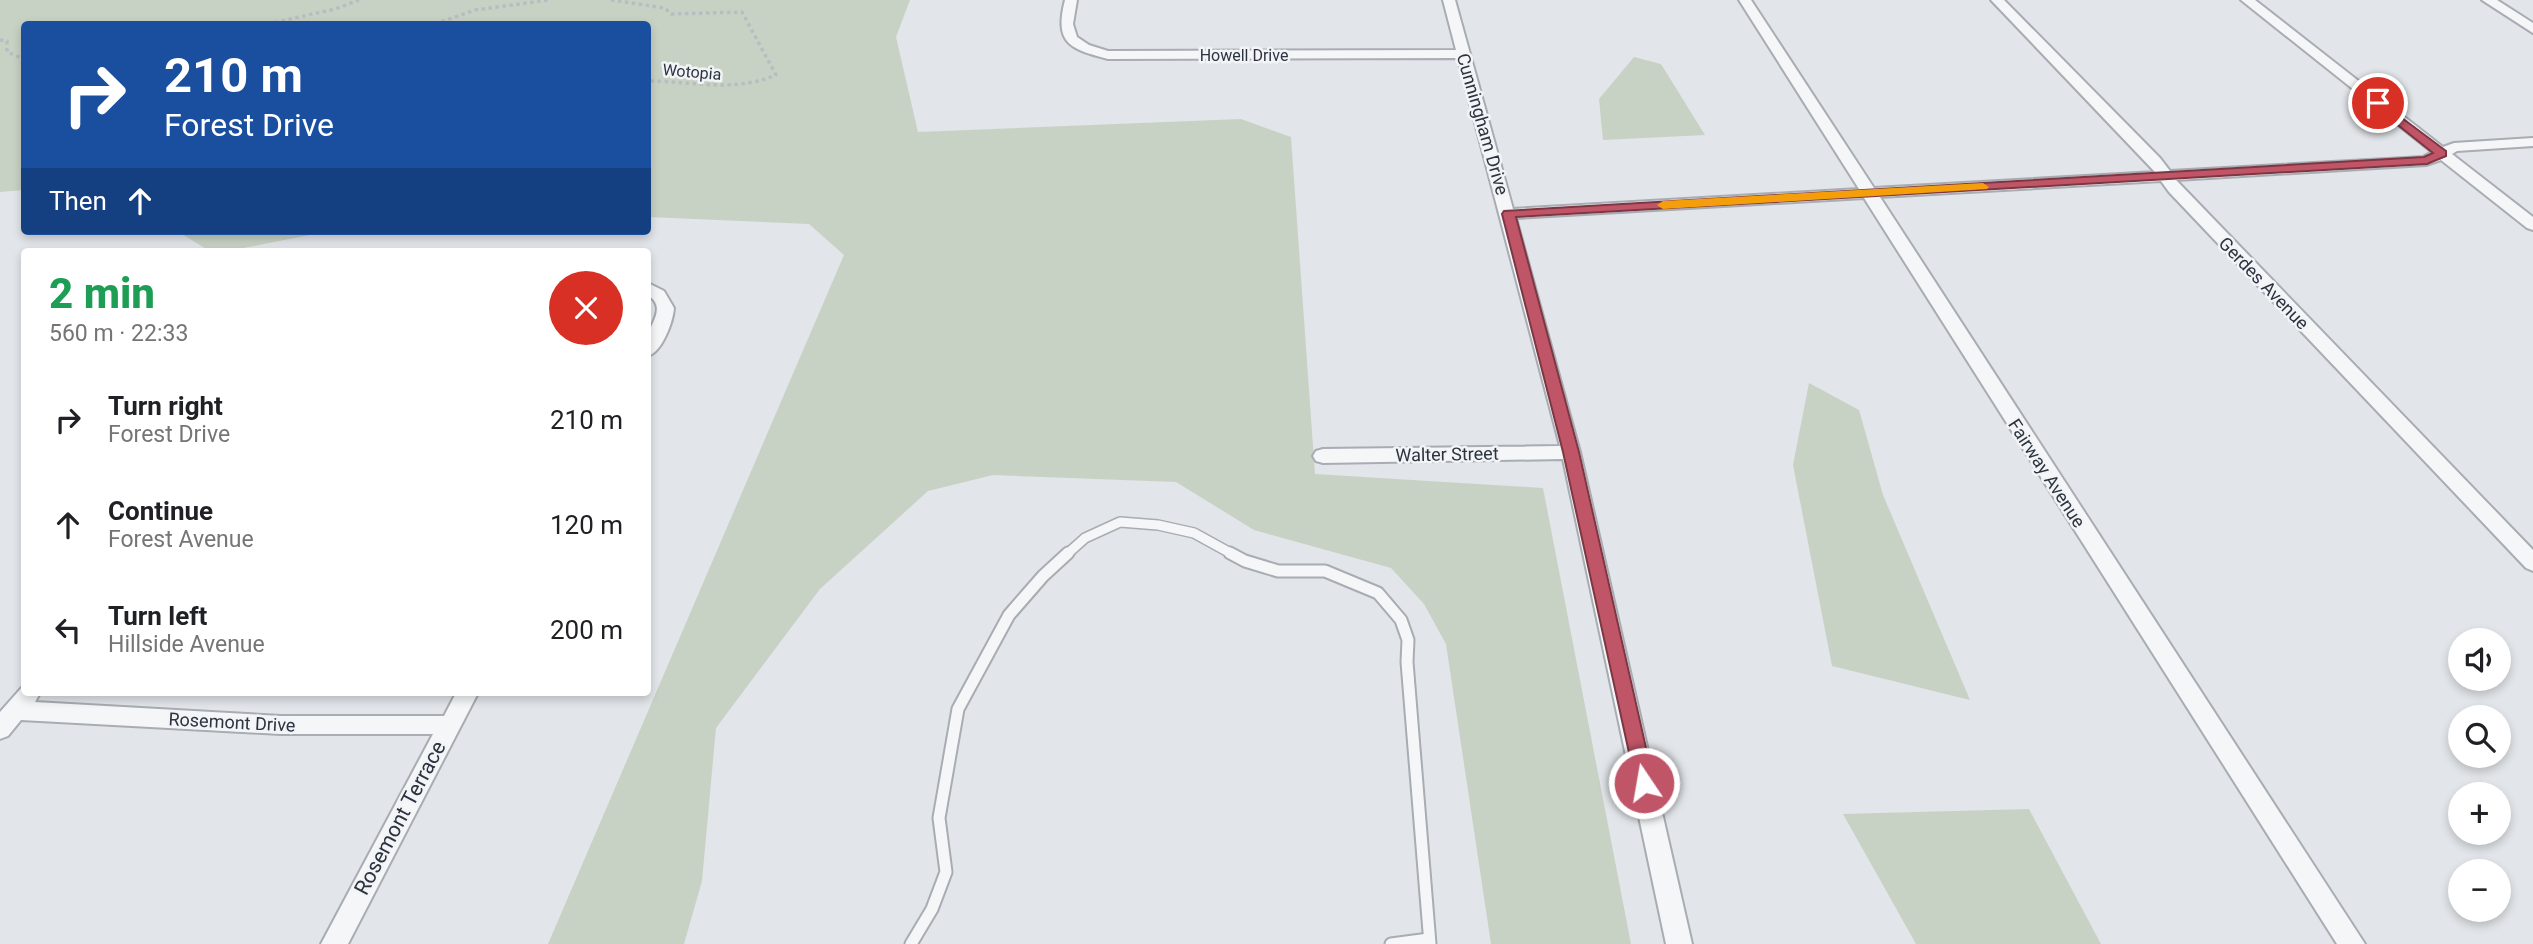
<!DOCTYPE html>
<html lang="en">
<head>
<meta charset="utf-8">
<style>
	body { margin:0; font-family:Roboto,sans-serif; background:#f2f2f2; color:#202124; height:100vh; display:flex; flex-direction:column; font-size:26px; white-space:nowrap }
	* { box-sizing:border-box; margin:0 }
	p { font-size:23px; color:#757577 }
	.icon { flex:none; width:38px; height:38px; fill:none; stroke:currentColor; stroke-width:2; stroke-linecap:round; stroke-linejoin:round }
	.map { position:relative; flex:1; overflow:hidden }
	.sheet { position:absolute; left:21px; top:248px; width:630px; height:448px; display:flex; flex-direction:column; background:#fff; border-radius:7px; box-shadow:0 4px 10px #0003 }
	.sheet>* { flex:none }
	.hud { position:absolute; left:21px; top:21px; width:630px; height:214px; border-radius:7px; box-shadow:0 4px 10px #0003; background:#1a4fa0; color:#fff; overflow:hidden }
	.fabs { position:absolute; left:2448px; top:628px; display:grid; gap:14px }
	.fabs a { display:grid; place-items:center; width:63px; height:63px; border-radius:50%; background:#fff; box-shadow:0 4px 10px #0003; font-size:35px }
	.pin { position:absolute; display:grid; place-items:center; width:60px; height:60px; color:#fff; margin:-30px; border:4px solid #fff; border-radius:50%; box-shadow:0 2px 7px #0007 }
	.me { position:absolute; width:77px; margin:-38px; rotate:348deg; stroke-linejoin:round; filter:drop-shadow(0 0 5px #0008) }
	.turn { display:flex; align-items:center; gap:24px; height:147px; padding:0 28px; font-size:32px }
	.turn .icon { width:91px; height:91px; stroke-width:2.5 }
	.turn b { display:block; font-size:49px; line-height:60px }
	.then { display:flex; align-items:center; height:66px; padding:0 28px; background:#0003; gap:14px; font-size:26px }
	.round { display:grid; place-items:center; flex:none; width:74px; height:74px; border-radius:37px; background:#f2f2f2 }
	.head { display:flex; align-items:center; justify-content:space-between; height:119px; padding:0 28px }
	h1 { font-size:42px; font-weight:800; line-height:52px; color:#1e9e55 }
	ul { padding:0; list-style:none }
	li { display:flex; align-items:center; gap:21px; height:105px; padding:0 28px }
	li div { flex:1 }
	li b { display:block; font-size:26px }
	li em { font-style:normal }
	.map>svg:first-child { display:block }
	.green { fill:#c8d2c4 }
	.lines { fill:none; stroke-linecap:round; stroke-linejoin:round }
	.service-far1-casing { stroke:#a8acb3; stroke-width:12 }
	.service-casing { stroke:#a8acb3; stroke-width:15 }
	.minor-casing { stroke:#a8acb3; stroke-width:4 }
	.path { stroke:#b9bcc0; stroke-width:3.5; stroke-dasharray:3.5 3.5; stroke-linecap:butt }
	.service-far1 { stroke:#f5f6f8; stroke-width:9 }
	.service { stroke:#f5f6f8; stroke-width:11 }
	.minor { fill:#f5f6f8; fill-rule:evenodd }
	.route { fill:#c05567; stroke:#7d3743; stroke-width:2 }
	.slow { fill:#f59e0b }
	.labels { text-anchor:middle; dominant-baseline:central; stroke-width:5; stroke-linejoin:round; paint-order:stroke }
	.far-street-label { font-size:16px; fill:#2c343f; stroke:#f2f4f7 }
	.street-label { font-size:18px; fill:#2c343f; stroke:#f2f4f7 }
	.near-street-label { font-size:21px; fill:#2c343f; stroke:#f2f4f7 }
</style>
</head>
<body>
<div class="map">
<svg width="2533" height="944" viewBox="0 0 2533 944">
	<rect width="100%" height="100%" fill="#e2e5e9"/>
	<g class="green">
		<path d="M 0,0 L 910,0 L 896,37 L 918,132 L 1241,119 L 1291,137 L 1315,474 L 1543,488 L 1631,944 L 1491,944 L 1446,644 L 1424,604 L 1391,568 L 1254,530 L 1176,482 L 993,475 L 928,491 L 820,589 L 716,728 L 702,881 L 684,944 L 548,944 L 844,255 L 809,224 L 648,217 L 648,24 L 24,24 L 24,190 L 0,192 Z"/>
		<path d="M 1634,57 L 1661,64 L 1705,135 L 1603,140 L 1599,99 Z"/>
		<path d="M 177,231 L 330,231 L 223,252 L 211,252 Z"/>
		<path d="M 1809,383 L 1859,410 L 1883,495 L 1970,700 L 1832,666 L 1793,465 Z"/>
		<path d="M 2029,809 L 2101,944 L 1916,944 L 1843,814 Z"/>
	</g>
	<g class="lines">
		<g class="service-far1-casing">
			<path id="service-far1" d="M 1066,555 L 1085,538 L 1120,522 L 1158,525 L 1194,533 L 1234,555"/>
		</g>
		<g class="service-casing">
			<g id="service">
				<path d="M 1230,553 L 1245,561 L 1278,571 L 1325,571 L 1378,593 L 1401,620 L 1408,640 L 1407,662 L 1430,944"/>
				<path d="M 911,944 L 932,909 L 946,872 L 939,818 L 958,709 L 1009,615 L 1043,576 L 1068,553"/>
				<path d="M 1391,944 L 1429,939"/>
			</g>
		</g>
		<g class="minor-casing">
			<g id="minor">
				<path d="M 1065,0 L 1077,0 L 1073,24 L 1077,37 L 1089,45 L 1108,51 L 1456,50 L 1443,0 L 1455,0 L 1513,209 L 1859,189 L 1739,0 L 1751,0 L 1874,188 L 2155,172 L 1991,0 L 2004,0 L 2160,158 L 2170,171 L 2423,157 L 2432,152 L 2241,0 L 2255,0 L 2443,147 L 2454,143 L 2533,138 L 2533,146 L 2457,151 L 2452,154 L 2533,217 L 2533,230 L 2527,228 L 2441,160 L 2426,165 L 2176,180 L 2533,550 L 2533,571 L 2526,568 L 2169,192 L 2161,181 L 1880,197 L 2365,944 L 2337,944 L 1864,198 L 1516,218 L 1580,452 L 1692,944 L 1666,944 L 1563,459 L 1323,463 L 1316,461 L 1313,456 L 1316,451 L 1323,449 L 1560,446 L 1458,58 L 1108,59 C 1069,49 1054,43 1065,0 Z"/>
				<path d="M 2482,0 L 2497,0 L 2533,23 L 2533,33 Z"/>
				<path d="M 648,283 L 664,291 L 674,308 C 673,322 662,352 648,356 C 648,351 647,343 648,338 C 650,322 667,308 648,295 Z"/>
				<path d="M 24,685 L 24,693 L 40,693 L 35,702 L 281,716 L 444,716 L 456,693 L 478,693 L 348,944 L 321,944 L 433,734 L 281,734 L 21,720 L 8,736 L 0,739 L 0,712 Z"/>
			</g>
		</g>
		<g class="path">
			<path d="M 611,0 L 665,8 L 671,14 L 742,12 L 776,75 C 733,93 693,81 648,81"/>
			<path d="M 268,24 L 335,9 L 359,0"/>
			<path d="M 435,24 L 475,10 L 549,0"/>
			<path d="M 0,40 L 7,41 L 7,52 L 24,59"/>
		</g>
		<use href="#service-far1" class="service-far1"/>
		<use href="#service" class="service"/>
		<use href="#minor" class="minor"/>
	</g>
	<path class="route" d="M 2378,100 L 2446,151 L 2446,156 L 2427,164 L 1516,217 L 1579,452 L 1654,783 L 1651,789 L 1644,792 L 1637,789 L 1563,452 L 1502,214 L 1504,211 L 2424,157 L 2433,153 L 2374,106 L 2372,103 Z"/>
	<path class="slow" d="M 1983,183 L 1989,187 L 1987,189 L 1663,209 L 1657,205 L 1663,201 Z"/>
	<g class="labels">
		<g class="far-street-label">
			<text x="1244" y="55">Howell Drive</text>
			<text transform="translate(692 72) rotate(5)">Wotopia</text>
		</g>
		<g class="street-label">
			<text transform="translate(1483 124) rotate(74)">Cunningham Drive</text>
			<text transform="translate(2264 283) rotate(46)">Gerdes Avenue</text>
			<text transform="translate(1447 454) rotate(-1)">Walter Street</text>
			<text transform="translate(2047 473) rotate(57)">Fairway Avenue</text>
			<text transform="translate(232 722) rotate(3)">Rosemont Drive</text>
		</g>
		<g class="near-street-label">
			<text transform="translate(400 818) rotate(-62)">Rosemont Terrace</text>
		</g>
	</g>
</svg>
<div class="fabs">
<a><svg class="icon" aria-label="sound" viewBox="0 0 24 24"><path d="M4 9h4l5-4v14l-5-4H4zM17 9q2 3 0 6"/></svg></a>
<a><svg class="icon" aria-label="search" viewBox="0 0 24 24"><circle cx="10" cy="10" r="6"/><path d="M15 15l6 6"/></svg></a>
<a>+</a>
<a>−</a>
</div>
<div class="pin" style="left:2378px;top:103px;background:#d93025"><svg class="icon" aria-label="arrive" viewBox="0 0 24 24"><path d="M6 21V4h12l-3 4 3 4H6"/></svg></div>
<svg class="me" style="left:1644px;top:783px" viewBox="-20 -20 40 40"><circle r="17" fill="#c05567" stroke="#fff" stroke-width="3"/><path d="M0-11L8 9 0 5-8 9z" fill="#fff"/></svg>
<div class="hud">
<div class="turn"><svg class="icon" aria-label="right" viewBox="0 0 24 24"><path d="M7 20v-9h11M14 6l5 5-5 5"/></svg><div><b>210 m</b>Forest Drive</div></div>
<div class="then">Then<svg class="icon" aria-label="ahead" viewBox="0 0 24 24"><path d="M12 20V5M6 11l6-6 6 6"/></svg></div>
</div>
<section class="sheet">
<div class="head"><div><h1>2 min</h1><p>560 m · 22:33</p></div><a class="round" style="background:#d93025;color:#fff"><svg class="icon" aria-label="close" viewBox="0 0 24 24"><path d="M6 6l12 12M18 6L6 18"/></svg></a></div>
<ul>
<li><svg class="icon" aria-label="right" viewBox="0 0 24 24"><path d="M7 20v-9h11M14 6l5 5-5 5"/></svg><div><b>Turn right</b><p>Forest Drive</p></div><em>210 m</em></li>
<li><svg class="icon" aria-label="ahead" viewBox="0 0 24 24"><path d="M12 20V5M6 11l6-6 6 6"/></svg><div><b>Continue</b><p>Forest Avenue</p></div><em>120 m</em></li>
<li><svg class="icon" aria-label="left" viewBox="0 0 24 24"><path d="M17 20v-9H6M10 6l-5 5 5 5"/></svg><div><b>Turn left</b><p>Hillside Avenue</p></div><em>200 m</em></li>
</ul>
</section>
</div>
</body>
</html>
